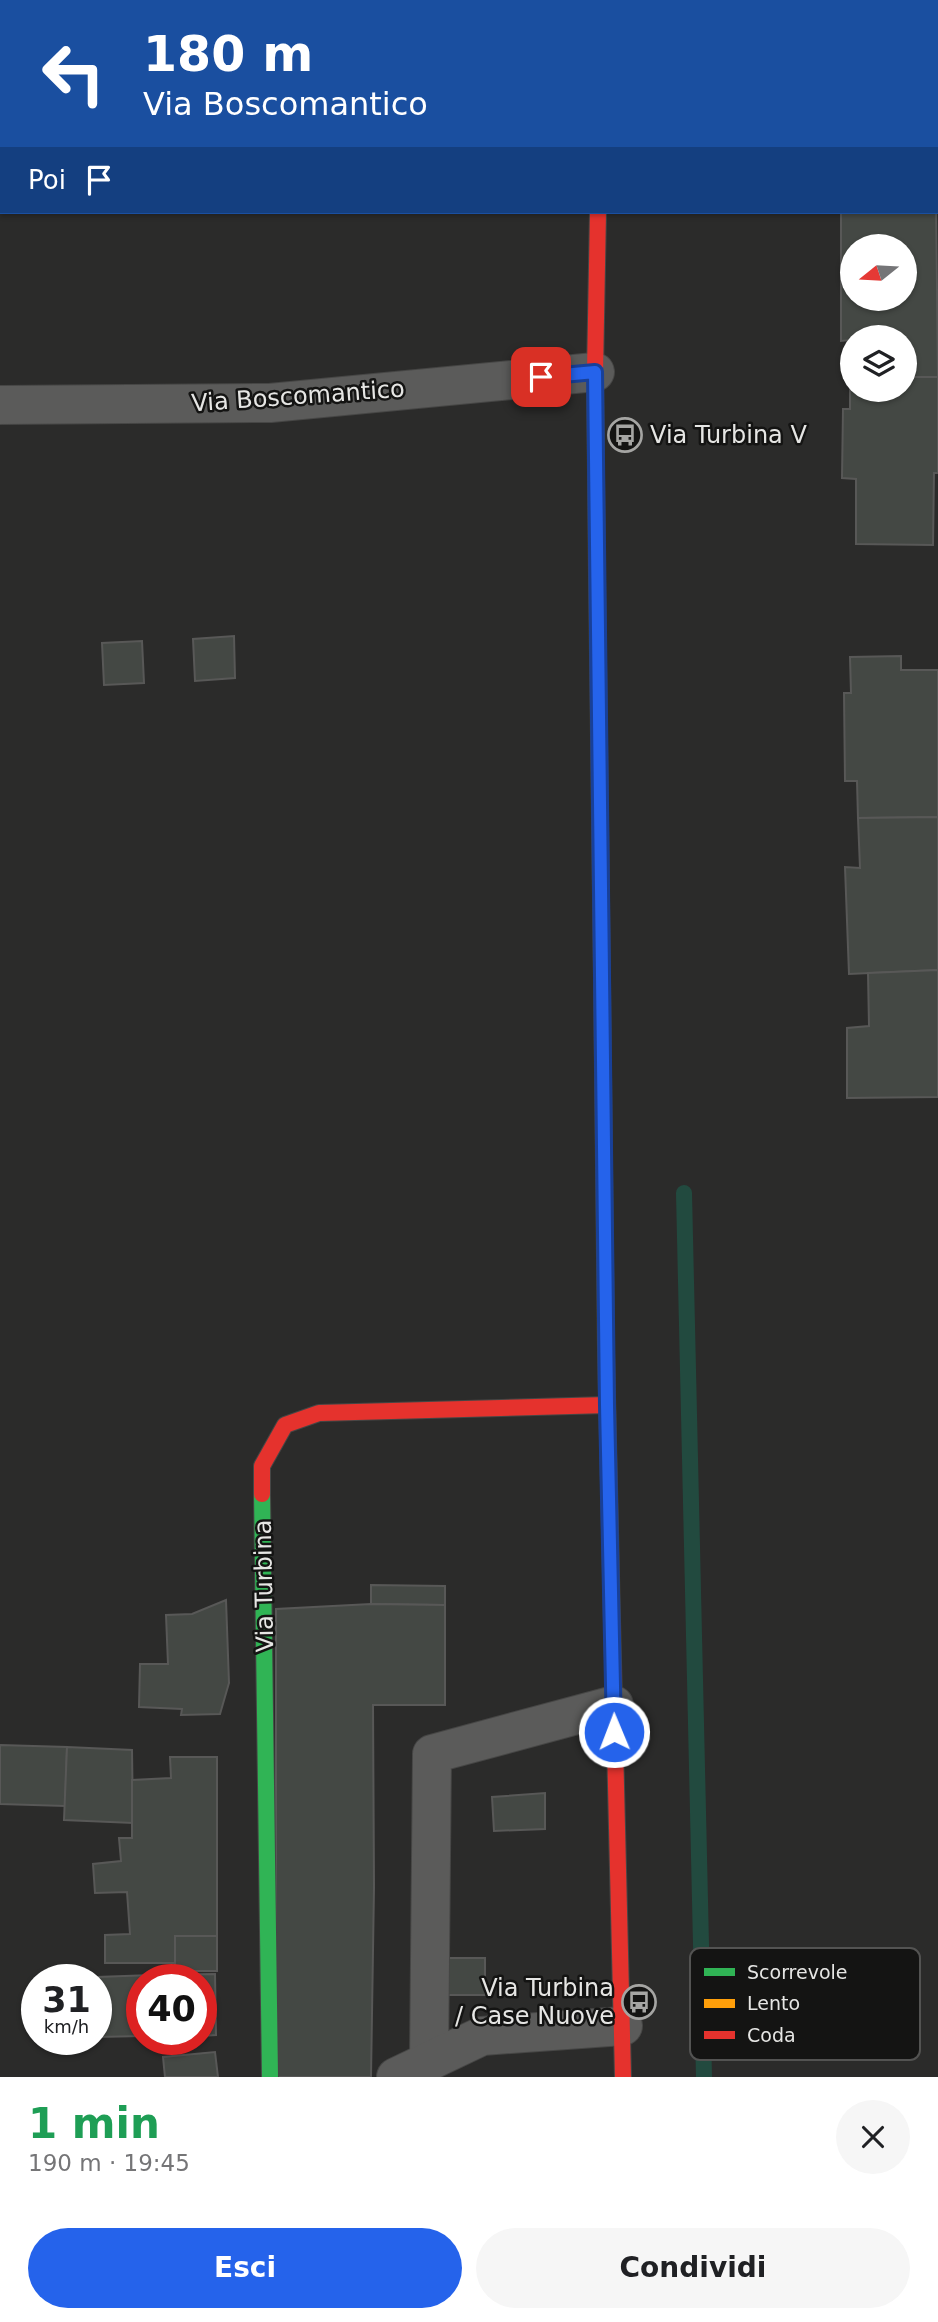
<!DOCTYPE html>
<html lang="it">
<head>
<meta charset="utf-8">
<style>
	body { margin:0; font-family:"DejaVu Sans",sans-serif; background:#f6f6f6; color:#202124; height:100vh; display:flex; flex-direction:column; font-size:26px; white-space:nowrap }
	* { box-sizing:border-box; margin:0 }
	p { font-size:23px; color:#757577 }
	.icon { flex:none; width:38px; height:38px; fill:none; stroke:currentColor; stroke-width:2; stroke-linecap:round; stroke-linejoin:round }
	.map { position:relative; height:2077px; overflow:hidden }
	.details { display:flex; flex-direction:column; background:#fff; flex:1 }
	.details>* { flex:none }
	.banner { position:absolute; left:0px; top:0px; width:938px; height:214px; box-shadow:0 2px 5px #0004; background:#1a4fa0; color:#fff; overflow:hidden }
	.needle { width:46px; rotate:252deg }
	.buttons { position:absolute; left:840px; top:234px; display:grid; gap:14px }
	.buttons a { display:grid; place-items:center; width:77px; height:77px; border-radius:50%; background:#fff; box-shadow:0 2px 5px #0004; font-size:35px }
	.speed { position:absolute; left:21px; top:1964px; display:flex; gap:14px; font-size:35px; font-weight:700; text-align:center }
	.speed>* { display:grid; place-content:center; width:91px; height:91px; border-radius:50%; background:#fff; box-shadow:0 2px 5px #0004; line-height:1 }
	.speed small { font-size:18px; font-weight:400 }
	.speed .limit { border:10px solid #d22; background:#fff; color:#111 }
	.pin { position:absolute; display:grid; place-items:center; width:60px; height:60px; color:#fff; margin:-30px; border-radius:14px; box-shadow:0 4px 10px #0006 }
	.me { position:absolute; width:77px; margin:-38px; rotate:359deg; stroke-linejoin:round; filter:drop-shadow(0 0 5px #0008) }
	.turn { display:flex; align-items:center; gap:24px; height:147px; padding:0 28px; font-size:32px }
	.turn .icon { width:91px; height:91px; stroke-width:2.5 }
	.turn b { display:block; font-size:49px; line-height:60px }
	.then { display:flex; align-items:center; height:66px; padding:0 28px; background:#0003; gap:14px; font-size:26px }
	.round { display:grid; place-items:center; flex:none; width:74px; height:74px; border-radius:37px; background:#f6f6f6 }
	.headline { display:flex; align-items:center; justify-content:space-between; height:119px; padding:0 28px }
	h1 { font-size:42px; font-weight:700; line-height:52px; color:#1e9e55 }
	.button { display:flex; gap:14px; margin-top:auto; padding:14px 28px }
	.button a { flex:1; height:80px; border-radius:42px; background:#2563eb; color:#fff; font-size:28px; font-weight:700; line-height:80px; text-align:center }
	.button a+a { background:#f6f6f6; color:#202124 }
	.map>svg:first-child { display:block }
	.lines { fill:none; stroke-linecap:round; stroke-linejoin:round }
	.stream { stroke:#224a3f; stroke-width:16 }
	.building { fill:#444844; stroke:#585857; stroke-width:2; fill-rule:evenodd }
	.street-casing { stroke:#464645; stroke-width:40 }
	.fast-casing { stroke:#464645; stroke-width:18 }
	.slow-casing { stroke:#464645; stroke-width:18 }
	.jam-casing { stroke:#464645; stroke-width:18 }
	.path { stroke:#666; stroke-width:4.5; stroke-dasharray:5 3.5; stroke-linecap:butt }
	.street { stroke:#5b5b5a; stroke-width:38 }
	.fast { stroke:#30b455; stroke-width:16 }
	.slow { stroke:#ff9f0a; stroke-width:16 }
	.jam { stroke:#e5322d; stroke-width:16 }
	.route-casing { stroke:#184099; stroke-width:18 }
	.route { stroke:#2563eb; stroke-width:12 }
	.labels { text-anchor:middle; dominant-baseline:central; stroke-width:5; stroke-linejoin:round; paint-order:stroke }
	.street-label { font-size:24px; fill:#e6e6e4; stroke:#141413 }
	.poi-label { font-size:24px; fill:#e6e6e4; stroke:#141413; text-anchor:start }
	.key { fill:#141413; stroke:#535352; stroke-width:2 }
	.key-label { font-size:19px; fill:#e6e6e4 }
</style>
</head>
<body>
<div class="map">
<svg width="938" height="2077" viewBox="0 0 938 2077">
	<rect width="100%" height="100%" fill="#2b2b2a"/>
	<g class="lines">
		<g class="stream">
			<path d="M 575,2 L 575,0"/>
			<path d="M 684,1193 L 704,2077"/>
		</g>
	</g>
	<g class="building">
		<path d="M 291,0 L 412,0 L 291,2 Z"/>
		<path d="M 936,201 L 938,377 L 905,377 L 905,338 L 852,338 L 852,376 L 850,376 L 850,340 L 841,341 L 841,212 L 936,212 ZM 852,247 L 905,247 L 905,299 L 852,299 Z"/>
		<path d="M 850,376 L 852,376 L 852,390 L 905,390 L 905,377 L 938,377 L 938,473 L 934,473 L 933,545 L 856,544 L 856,479 L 842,478 L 843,409 L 850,409 Z"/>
		<path d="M 234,636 L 235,678 L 195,681 L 193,639 Z"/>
		<path d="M 142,641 L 144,683 L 104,685 L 102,643 Z"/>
		<path d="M 901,656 L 901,670 L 938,670 L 938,817 L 858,818 L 857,781 L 845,781 L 844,693 L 851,693 L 850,657 Z"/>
		<path d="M 938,817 L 938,970 L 849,974 L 845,867 L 860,868 L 858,818 Z"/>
		<path d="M 938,970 L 938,1097 L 847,1098 L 847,1028 L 869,1026 L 868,973 Z"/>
		<path d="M 371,1585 L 445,1586 L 445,1605 L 371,1604 Z"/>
		<path d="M 226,1600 L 229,1683 L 220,1714 L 181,1715 L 182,1709 L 139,1707 L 140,1664 L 168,1664 L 166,1615 L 192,1614 Z"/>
		<path d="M 371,1604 L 445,1605 L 445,1705 L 373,1705 L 374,1887 L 371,2077 L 276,2077 L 276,1609 Z"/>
		<path d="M 0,1745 L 67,1747 L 65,1806 L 0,1804 Z"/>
		<path d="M 67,1747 L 132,1750 L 133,1823 L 64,1820 Z"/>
		<path d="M 170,1757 L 217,1757 L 217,1936 L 175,1936 L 175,1963 L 105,1963 L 105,1935 L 130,1934 L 127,1892 L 95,1893 L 93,1864 L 121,1861 L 119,1838 L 132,1838 L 132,1780 L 171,1778 Z"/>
		<path d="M 545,1793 L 545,1829 L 494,1831 L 492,1797 Z"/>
		<rect x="175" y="1936" width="42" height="35"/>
		<path d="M 437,1958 L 485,1958 L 485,1995 L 438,1995 Z"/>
		<path d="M 215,1974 L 216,2035 L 201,2036 L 201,1979 L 152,1979 L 152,1975 Z"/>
		<path d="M 152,1975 L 152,1979 L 142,1979 L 142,2036 L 97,2037 L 97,1977 Z"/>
		<path d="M 215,2052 L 218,2077 L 165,2077 L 163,2057 Z"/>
	</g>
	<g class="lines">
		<g class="street-casing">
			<g id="street">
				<path d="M 0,405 L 270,403 L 595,372"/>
				<path d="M 429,2062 L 432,1754 L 614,1705"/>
				<path d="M 396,2077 L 482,2036 L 623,2026"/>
			</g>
		</g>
		<g class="fast-casing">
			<g id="fast">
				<path d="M 603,0 L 603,2"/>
				<path d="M 597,577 L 602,980"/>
				<path d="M 606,1351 L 612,1620"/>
				<path d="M 262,1494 L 270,2077"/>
			</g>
		</g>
		<g class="slow-casing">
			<path id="slow" d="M 602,980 L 606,1351"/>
		</g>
		<g class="jam-casing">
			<g id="jam">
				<path d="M 597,577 L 595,372 L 598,212"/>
				<path d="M 262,1494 L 262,1466 L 285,1425 L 319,1413 L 607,1405"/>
				<path d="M 612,1620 L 623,2077"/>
			</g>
		</g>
		<path class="path" d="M 936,69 L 938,70"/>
		<use href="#street" class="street"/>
		<use href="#fast" class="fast"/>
		<use href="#slow" class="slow"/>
		<use href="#jam" class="jam"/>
	</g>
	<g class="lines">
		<g class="route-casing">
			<path id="route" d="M 541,377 L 595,372 L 607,1405 L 614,1732"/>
		</g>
		<use href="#route" class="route"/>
	</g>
	<defs>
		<g id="bus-ring" transform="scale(1.75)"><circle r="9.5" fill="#141413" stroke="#a5a5a3" stroke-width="1.5"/><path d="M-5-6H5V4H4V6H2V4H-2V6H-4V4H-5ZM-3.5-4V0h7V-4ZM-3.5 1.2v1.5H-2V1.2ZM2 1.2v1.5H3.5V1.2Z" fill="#a5a5a3"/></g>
	</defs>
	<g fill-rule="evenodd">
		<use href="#bus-ring" x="625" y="435"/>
		<use href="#bus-ring" x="639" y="2002"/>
	</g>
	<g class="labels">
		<g class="street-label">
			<text transform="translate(298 396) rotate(-4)">Via Boscomantico</text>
			<text transform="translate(264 1586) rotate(-91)">Via Turbina</text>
		</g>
		<g class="poi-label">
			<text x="650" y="435">Via Turbina V</text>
			<text x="614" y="1988" text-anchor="end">Via Turbina<tspan x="614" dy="28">/ Case Nuove</tspan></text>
		</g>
	</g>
	<rect x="690" y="1948" width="230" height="112" rx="10" class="key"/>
	<rect x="704" y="1968" width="31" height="8" fill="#30b455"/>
	<rect x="704" y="1999" width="31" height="9" fill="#ff9f0a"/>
	<rect x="704" y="2031" width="31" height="8" fill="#e5322d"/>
	<g class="key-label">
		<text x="747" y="1979">Scorrevole</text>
		<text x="747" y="2010">Lento</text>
		<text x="747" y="2042">Coda</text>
	</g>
</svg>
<div class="buttons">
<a><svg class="needle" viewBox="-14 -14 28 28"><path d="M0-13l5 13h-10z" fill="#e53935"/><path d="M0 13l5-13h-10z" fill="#757577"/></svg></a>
<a><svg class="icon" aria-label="layers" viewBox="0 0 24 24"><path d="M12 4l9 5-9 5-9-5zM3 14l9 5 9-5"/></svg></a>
</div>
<div class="speed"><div>31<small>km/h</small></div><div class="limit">40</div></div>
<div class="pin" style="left:541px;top:377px;background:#d93025"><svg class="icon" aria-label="arrive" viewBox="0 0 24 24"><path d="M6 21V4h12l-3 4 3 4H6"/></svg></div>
<svg class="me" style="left:614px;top:1732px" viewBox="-20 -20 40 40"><circle r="17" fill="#2563eb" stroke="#fff" stroke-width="3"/><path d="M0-11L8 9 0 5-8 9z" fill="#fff"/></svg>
<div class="banner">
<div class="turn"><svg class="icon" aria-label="left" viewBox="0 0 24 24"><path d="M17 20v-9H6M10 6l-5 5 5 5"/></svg><div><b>180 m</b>Via Boscomantico</div></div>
<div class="then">Poi<svg class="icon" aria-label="arrive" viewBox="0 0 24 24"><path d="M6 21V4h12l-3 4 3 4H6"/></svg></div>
</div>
</div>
<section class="details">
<div class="headline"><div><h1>1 min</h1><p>190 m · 19:45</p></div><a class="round"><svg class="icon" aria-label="close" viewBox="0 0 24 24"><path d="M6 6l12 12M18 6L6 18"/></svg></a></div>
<div class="button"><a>Esci</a><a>Condividi</a></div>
</section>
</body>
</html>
